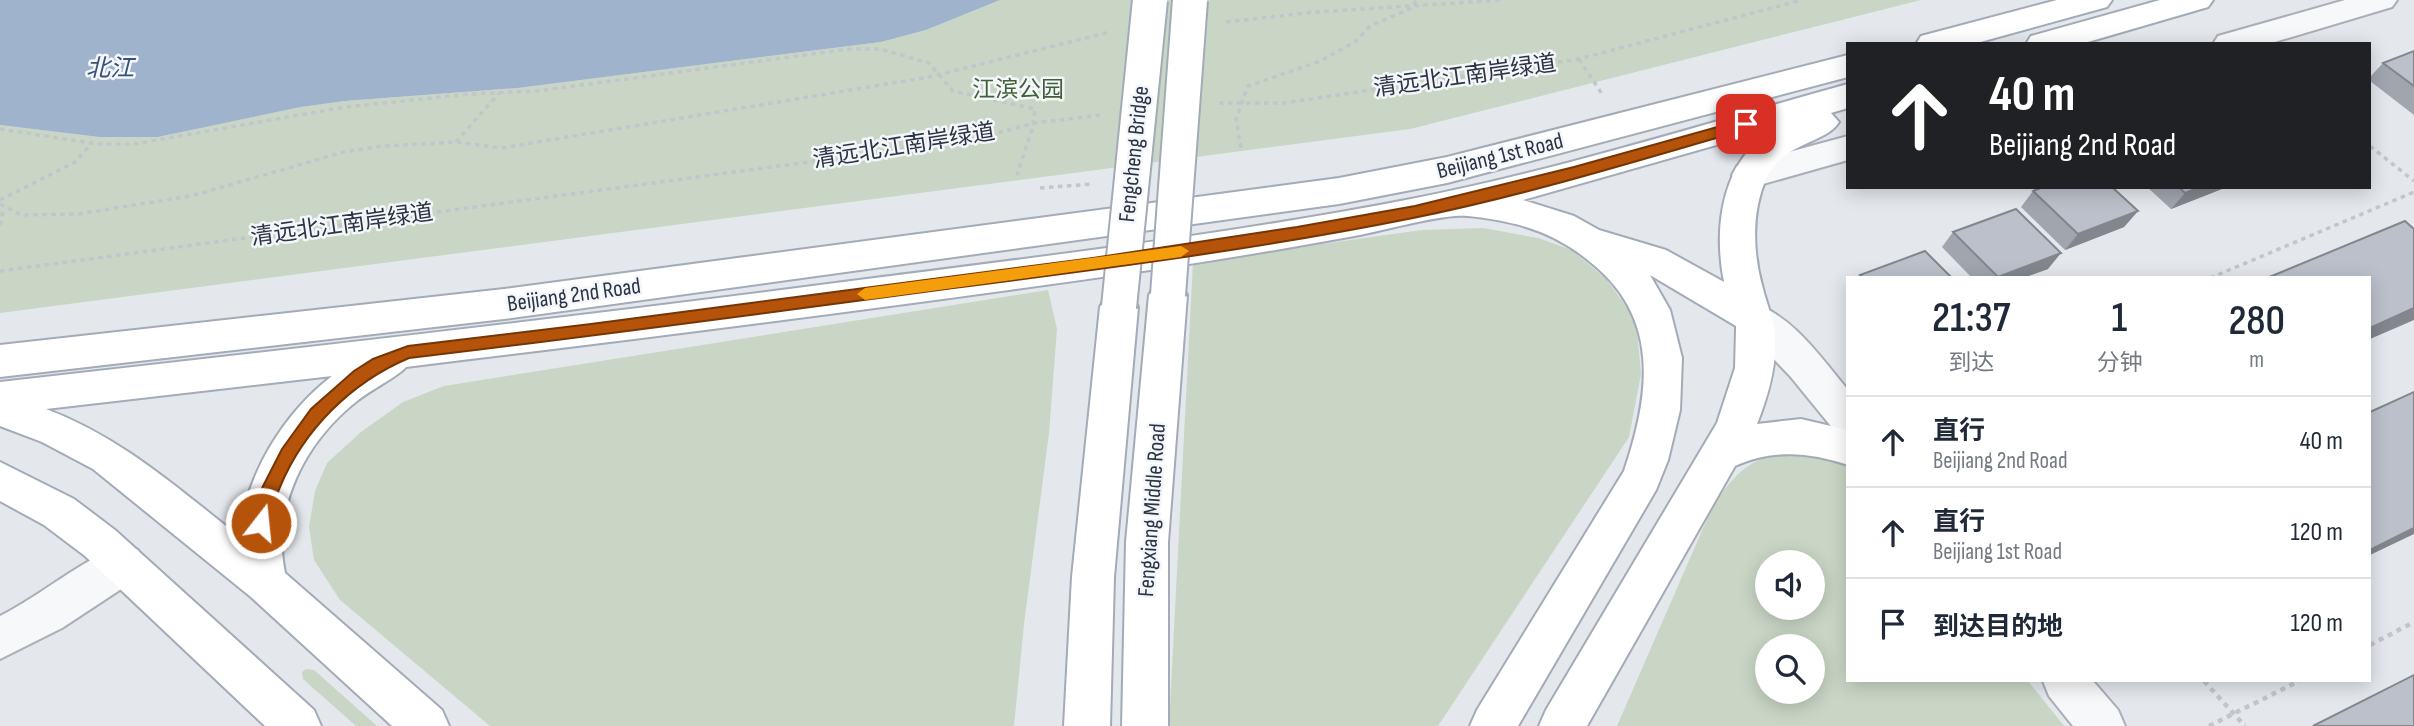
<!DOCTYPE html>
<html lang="zh">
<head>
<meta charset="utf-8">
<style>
	body { margin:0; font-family:"Sofia Sans Condensed","Noto Sans SC",sans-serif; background:#f6f6f7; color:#1f2937; height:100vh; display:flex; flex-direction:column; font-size:26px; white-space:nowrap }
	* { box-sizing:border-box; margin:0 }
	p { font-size:23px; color:#747a83 }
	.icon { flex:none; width:38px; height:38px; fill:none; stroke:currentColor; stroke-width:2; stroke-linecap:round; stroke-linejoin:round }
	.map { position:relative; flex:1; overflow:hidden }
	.sheet { position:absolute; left:1846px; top:276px; width:525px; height:406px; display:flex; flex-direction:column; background:#fff; border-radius:0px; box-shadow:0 4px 18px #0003 }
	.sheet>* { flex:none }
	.hud { position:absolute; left:1846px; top:42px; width:525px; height:147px; border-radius:0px; box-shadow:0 4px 18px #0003; background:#202124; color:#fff; overflow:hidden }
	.tools { position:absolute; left:1755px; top:550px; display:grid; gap:14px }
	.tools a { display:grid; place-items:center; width:70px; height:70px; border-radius:50%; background:#fff; box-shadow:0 4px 18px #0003; font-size:35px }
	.pin { position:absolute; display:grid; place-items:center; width:60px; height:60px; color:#fff; margin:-30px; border-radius:14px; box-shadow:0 4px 10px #0006 }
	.me { position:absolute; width:77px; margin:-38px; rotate:16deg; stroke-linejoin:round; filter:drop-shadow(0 0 5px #0008) }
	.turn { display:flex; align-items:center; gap:24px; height:147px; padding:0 28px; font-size:32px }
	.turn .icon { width:91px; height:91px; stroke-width:2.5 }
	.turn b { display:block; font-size:49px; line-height:60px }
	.eta { display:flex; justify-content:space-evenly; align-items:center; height:119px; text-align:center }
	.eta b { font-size:42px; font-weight:600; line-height:49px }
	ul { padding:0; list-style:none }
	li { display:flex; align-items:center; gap:21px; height:91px; padding:0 28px; border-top:2px solid #e0e1e3 }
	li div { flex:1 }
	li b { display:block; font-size:26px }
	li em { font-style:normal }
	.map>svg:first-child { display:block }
	.green { fill:#c9d6c5; fill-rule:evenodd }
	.water { fill:#9fb4cc }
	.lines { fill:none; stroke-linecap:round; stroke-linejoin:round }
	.minor-casing { stroke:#a9aeb7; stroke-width:4 }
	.major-casing { stroke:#a3abb8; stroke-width:4 }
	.path-far1 { stroke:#c2c5cb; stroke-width:3.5; stroke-dasharray:4.5 4.5; stroke-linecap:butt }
	.path { stroke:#c2c5cb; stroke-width:4.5; stroke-dasharray:5 5; stroke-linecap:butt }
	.minor { fill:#f7f8fa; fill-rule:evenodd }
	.major { fill:#fff; fill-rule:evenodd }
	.major-bridge-casing { stroke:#a3abb8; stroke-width:38; stroke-linecap:butt }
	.major-bridge { stroke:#fff; stroke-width:34 }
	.wall { fill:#a1a5ae }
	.shaded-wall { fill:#83868d }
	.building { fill:#bbc0ca; stroke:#83868d; stroke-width:2 }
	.route { fill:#b45309; stroke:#753606; stroke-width:2 }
	.slow { fill:#f59e0b }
	.labels { text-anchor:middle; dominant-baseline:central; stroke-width:5; stroke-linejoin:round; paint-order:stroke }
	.street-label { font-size:23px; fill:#2b3445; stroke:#f4f6f9 }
	.park-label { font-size:23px; fill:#3f6138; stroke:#f4f6f9 }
	.water-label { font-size:24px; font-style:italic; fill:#34527a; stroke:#f4f6f9 }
</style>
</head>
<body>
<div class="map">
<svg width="2414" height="726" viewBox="0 0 2414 726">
	<rect width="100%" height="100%" fill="#e4e7ec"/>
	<g class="green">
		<path d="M 1000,0 L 1921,0 L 1410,129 L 0,313 L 0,125 L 99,137 L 158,137 L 301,107 L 345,101 L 518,88 L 881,42 L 926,30 Z"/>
		<path d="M 1483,228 L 1538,238 L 1572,250 L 1606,279 L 1636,320 L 1641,374 L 1629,437 L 1438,726 L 1169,726 L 1193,262 L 1422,230 Z"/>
		<path d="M 1048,290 L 1057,329 L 1049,433 L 1024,624 L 1014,726 L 490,726 L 340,600 L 314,560 L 309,527 L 315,491 L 327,463 L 361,432 L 403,402 L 444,386 Z"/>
		<path d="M 1794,449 L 1848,463 L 1848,681 L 2028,681 L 2064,726 L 1617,726 L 1711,510 C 1735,471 1749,459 1794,449 ZM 1768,562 L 1813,562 L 1813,607 L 1768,607 ZM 1768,646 L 1813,646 L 1813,691 L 1768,691 Z"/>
		<path d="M 306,669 L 314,670 L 377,726 L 356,726 L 303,679 L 302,672 Z"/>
	</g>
	<path class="water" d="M 0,0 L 1000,0 L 926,30 L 881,42 L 518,88 L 345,101 L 301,107 L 158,137 L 99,137 L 0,125 Z"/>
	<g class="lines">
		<g class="minor-casing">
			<g id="minor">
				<path d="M 2345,0 L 2397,0 L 2392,7 L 2268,44 L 2213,44 L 2218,36 Z"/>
				<path d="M 1848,136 L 1848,160 L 1749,188 L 1737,184 L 1732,175 L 1737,166 Z"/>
				<path d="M 1753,303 C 1793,316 1822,359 1848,390 L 1848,435 L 1834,430 L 1790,376 L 1766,351 L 1740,329 L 1734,318 L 1740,307 Z"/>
				<path d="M 123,545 L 138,550 L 144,564 L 138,578 L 62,628 L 0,659 L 0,616 C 42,595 79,561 123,545 Z"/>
				<path d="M 2043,681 L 2093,681 L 2118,710 L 2125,726 L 2073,726 L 2049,696 Z"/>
			</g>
		</g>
		<g class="major-casing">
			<g id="major">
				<path d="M 2057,0 L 2112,0 L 2107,7 L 1973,44 L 1916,44 L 1921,36 Z"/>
				<path d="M 2160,0 L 2213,0 L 2208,7 L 2081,44 L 2026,44 L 2031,36 Z"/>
				<path d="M 1848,55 L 1848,77 L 1447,183 L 1339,204 L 504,319 L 0,377 L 0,345 L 504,289 L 1339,178 L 1447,157 Z"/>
				<path d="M 1848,84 L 1848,108 L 1831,113 L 1839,122 C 1826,144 1782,142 1766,179 C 1751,213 1753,254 1763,289 C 1767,305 1774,320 1775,336 C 1777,366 1768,396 1757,424 L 1801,419 L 1848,430 L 1848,465 C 1809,452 1773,449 1735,466 L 1587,726 L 1539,726 L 1546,710 L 1717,423 L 1735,368 L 1736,330 L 1736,326 L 1650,275 L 1670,310 L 1682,358 L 1680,410 L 1668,460 L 1656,490 L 1518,726 L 1470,726 L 1477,710 L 1624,471 C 1650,394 1661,317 1589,261 C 1571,246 1549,234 1526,227 C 1511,222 1470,214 1455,216 C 1420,219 1384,231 1349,237 C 1283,249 1217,260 1150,270 C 903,306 654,337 406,367 C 400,375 369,391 357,401 C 306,441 271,507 285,573 L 442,710 L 449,726 L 392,726 L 251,597 L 93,469 L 42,442 L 0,426 L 0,382 C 284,350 568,318 851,281 C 1038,257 1226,235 1411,199 C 1559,170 1703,124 1848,84 ZM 1776,128 C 1722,158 1713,226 1724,282 L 1666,250 L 1599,230 L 1574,216 L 1523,200 ZM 332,376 C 284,413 245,475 240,537 C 177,488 121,437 46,409 Z"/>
				<path d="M 1168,280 L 1181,285 L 1187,295 L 1168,542 L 1168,726 L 1122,726 L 1126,542 L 1149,295 L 1155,285 Z"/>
				<path d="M 1119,292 L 1132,296 L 1138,307 L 1114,577 L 1110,726 L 1064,726 L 1072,577 L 1100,307 L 1106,296 Z"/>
				<path d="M 0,462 L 74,499 L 115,530 L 314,710 L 321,726 L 265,726 L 85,556 L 44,525 L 0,501 Z"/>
			</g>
		</g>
		<g class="path-far1">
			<path d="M 1226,22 L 1316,12 L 1504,0"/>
			<path d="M 1579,59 L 1602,94"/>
			<path d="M 1219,103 L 1284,103 L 1579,59 L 1802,0"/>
			<path d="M 0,129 L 97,144 L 134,144 L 345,107 L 470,94 L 537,91 L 849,49 L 880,49 L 929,63 L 953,91 L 1035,109 L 1033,126 L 1017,175"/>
			<path d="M 456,142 L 499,93"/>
			<path d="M 2370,146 L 2414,181"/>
			<path d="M 1241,148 L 1236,119 L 1248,86 L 1318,62 L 1355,42 L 1370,26 L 1412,8 L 1416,0"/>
			<path d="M 1040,188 L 1092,184"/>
			<path d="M 0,200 L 75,162 L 91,144"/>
			<path d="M 0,204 L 21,215 L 78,214 L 191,196 L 344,152 L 383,146 L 456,142 L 501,148 L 929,77 L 1110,32"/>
			<path d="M 0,225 L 3,212"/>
			<path d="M 0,271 L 972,140 L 1034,123 L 1102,115"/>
			<path d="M 2210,278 L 2414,192"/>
		</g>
		<g class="path">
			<path d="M 2370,645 L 2414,622"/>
			<path d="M 2204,681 L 2245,726"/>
			<path d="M 2209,726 L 2299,681"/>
		</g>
		<use href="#minor" class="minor"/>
		<use href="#major" class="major"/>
		<g class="major-bridge-casing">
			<g id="major-bridge">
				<path d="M 1168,295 L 1190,0"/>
				<path d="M 1119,307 L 1150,0"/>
			</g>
		</g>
		<use href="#major-bridge" class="major-bridge"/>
	</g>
	<g class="wall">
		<path d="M 2414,51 L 2414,115 L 2370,81 L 2370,77 L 2383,63 Z"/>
		<path d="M 2147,187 L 2227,187 L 2171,209 Z"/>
		<path d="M 2033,191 L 2138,211 L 2124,227 L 2065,250 L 2021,207 Z"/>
		<path d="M 1953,232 L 2048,269 L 2023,278 L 1972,278 L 1942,247 Z"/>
	</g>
	<g class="shaded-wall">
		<path d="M 2200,187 L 2227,187 L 2171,209 L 2185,193 Z"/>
		<path d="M 2138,211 L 2124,227 L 2065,250 L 2078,234 Z"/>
		<path d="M 2061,253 L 2048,269 L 2023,278 L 1997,278 Z"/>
		<path d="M 2414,308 L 2414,320 L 2370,339 L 2370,328 Z"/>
		<path d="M 2414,528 L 2414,534 L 2370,555 L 2370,550 Z"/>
	</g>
	<g class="building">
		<path d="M 2414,51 L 2414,86 L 2383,63 Z"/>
		<path d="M 2043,187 L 2112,187 L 2138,211 L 2078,234 L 2033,191 Z"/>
		<path d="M 2179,187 L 2200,187 L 2185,193 Z"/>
		<path d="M 2016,209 L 2061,253 L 1998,277 L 1953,232 Z"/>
		<path d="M 2405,221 L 2414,229 L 2414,308 L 2370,328 L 2370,278 L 2267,278 Z"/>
		<path d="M 1925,251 L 1952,278 L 1864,278 L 1860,275 Z"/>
		<path d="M 2414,392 L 2414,528 L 2370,550 L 2370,412 Z"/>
		<path d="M 2414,675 L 2414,726 L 2313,726 Z"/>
	</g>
	<path class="route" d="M 1746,119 L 1751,121 L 1751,128 C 1639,160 1527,195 1413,218 C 1259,249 1102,269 946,289 C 767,313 588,337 409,358 C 352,382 304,429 280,487 C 274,500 273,515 267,528 L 261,531 L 255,528 L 252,523 L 262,488 L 282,449 L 311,409 L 354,371 L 373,359 L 408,346 L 591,324 L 1093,258 L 1297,227 L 1415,206 L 1574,167 Z"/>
	<path class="slow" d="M 1181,246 L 1189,251 L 1181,257 L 865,300 L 857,294 L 865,288 Z"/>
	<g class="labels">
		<g class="street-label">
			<text transform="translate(1465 76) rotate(-8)">清远北江南岸绿道</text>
			<text transform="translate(904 146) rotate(-9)">清远北江南岸绿道</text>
			<text transform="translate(1134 154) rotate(-84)">Fengcheng Bridge</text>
			<text transform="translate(1500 156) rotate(-14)">Beijiang 1st Road</text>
			<text transform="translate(342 225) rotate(-8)">清远北江南岸绿道</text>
			<text transform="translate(574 295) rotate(-8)">Beijiang 2nd Road</text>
			<text transform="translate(1152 510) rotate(-86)">Fengxiang Middle Road</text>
		</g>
		<g class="park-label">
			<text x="1018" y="90">江滨公园</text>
		</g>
		<g class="water-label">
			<text x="110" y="68">北江</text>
		</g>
	</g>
</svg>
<div class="tools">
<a><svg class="icon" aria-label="sound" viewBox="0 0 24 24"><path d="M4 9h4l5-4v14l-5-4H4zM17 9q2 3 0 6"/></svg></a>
<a><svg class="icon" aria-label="search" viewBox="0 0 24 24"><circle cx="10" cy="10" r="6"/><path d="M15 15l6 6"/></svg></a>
</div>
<div class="pin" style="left:1746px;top:124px;background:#d93025"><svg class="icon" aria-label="arrive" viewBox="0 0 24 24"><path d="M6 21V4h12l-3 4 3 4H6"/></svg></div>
<svg class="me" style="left:261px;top:523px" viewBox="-20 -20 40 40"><circle r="17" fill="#b45309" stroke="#fff" stroke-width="3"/><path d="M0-11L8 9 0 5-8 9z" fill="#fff"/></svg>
<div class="hud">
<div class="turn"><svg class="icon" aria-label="ahead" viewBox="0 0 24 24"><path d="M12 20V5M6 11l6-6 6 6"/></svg><div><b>40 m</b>Beijiang 2nd Road</div></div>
</div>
<section class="sheet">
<div class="eta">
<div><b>21:37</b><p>到达</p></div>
<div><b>1</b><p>分钟</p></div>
<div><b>280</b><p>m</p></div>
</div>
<ul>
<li><svg class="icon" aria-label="ahead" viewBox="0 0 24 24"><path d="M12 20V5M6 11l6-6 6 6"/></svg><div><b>直行</b><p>Beijiang 2nd Road</p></div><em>40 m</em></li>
<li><svg class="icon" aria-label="ahead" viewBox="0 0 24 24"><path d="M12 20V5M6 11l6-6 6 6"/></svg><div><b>直行</b><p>Beijiang 1st Road</p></div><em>120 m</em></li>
<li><svg class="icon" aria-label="arrive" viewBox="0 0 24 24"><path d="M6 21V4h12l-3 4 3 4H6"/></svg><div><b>到达目的地</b></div><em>120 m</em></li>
</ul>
</section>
</div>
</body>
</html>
